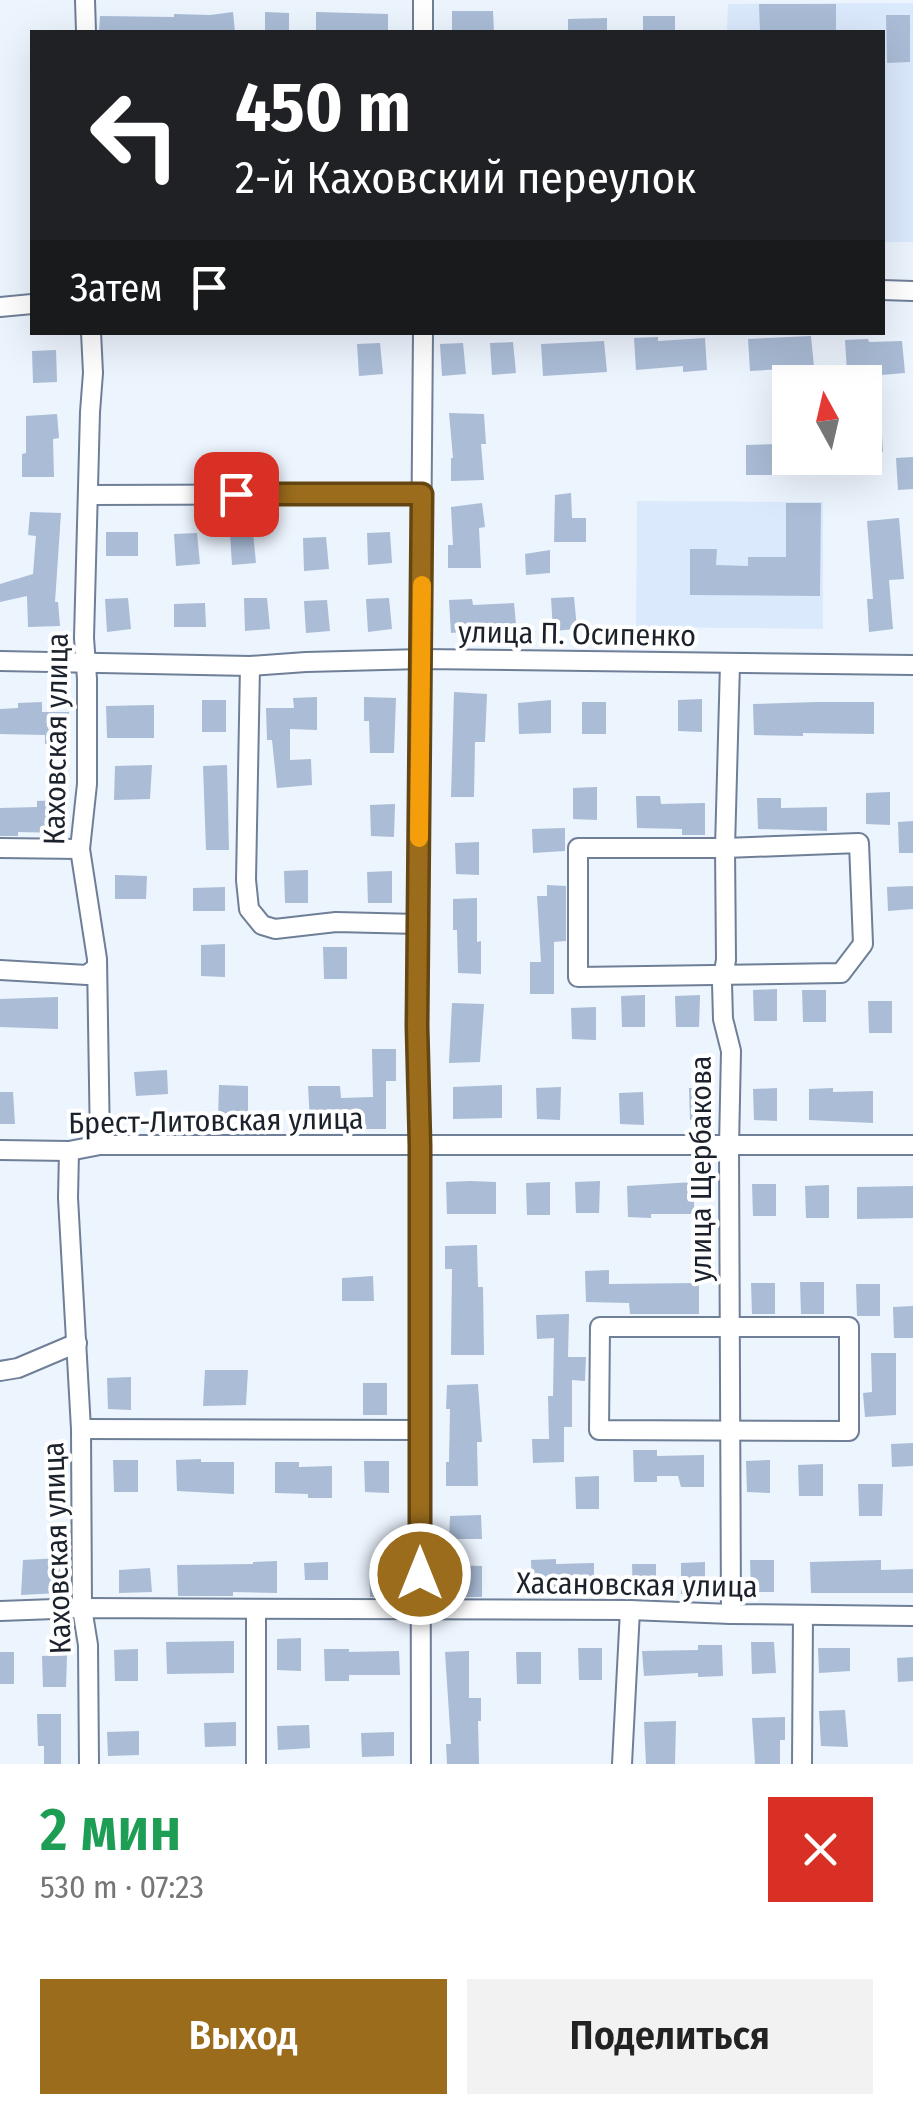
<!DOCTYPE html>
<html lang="ru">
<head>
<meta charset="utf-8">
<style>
	body { margin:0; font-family:"Fira Sans Condensed",sans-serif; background:#f2f2f2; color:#222; height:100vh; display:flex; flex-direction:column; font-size:38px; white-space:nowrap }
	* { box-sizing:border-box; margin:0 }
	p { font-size:32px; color:#767676 }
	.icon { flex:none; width:55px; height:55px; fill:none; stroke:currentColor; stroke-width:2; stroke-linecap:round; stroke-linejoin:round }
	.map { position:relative; height:1764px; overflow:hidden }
	.drawer { display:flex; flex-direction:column; background:#fff; flex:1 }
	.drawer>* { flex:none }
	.banner { position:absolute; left:30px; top:30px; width:855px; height:305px; border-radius:0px; box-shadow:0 10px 40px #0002; background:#202124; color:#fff; overflow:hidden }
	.needle { width:65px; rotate:352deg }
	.fabs { position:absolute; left:772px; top:365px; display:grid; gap:20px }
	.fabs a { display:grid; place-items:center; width:110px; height:110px; border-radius:0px; background:#fff; box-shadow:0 10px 40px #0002; font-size:50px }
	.pin { position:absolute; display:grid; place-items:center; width:85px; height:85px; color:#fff; margin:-42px; border-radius:20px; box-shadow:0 5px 15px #0006 }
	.me { position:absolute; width:110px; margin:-55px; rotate:0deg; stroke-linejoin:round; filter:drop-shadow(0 0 8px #0008) }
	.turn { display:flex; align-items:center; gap:35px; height:210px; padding:0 40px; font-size:45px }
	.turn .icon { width:130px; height:130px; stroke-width:2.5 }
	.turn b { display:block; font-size:70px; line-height:85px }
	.then { display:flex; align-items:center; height:95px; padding:0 40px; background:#0003; gap:20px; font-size:38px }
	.round { display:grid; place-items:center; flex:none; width:105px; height:105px; border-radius:0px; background:#f2f2f2 }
	.head { display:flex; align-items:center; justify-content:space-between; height:170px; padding:0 40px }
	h1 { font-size:60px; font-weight:600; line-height:75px; color:#1e9e55 }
	.action { display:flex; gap:20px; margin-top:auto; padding:20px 40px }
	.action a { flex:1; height:115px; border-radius:0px; background:#9a6c1c; color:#fff; font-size:40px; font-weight:600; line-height:115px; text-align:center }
	.action a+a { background:#f2f2f2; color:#222 }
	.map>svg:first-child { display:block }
	.built { fill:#dbe9fd }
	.building { fill:#aabcd6 }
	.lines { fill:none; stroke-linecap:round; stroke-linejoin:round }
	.minor-casing { stroke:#6e7f97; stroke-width:22 }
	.minor { stroke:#fff; stroke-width:18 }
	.route-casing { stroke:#644612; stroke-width:25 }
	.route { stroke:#9a6c1c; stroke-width:18 }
	.slow { stroke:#f59e0b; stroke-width:18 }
	.labels { text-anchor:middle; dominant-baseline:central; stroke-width:8; stroke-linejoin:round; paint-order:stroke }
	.street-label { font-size:30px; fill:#1b222c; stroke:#fff }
</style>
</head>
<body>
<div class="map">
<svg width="913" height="1764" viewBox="0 0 913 1764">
	<rect width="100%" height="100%" fill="#ecf4fe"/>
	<g class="built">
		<path d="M 913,3 L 913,242 L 883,242 L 882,32 L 727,32 L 728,4 Z"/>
		<path d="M 637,501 L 823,502 L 823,629 L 636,627 Z"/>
	</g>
	<g class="building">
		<path d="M 759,4 L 836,4 L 836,32 L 760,32 Z"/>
		<path d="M 452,11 L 493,11 L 494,32 L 452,32 Z"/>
		<path d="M 233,12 L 235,32 L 99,32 L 100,16 L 174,17 L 174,14 L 210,15 Z"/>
		<path d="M 265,12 L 289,13 L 289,32 L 265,32 Z"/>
		<path d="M 316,12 L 388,14 L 388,32 L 316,32 Z"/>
		<path d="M 886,15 L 910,15 L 910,62 L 887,63 Z"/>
		<rect x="643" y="16" width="32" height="16"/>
		<path d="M 607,18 L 607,32 L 568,32 L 568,19 Z"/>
		<path d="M 811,336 L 814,367 L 750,371 L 748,339 Z"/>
		<path d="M 658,337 L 658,341 L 705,338 L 707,370 L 683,372 L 683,366 L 636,370 L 634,338 Z"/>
		<path d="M 868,339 L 869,342 L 902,341 L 905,373 L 881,375 L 880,369 L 847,372 L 845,340 Z"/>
		<path d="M 604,341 L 607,372 L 543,376 L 541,344 Z"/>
		<path d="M 513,342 L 516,373 L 492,375 L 490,343 Z"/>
		<path d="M 380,343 L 383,374 L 359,376 L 357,344 Z"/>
		<path d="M 463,343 L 466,374 L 442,376 L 440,344 Z"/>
		<path d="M 56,350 L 57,382 L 33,383 L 32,351 Z"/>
		<path d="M 449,413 L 484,414 L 486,444 L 481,444 L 484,480 L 451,481 L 451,458 L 453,458 Z"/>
		<path d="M 57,414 L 59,438 L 53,439 L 54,477 L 22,477 L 22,454 L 26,453 L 26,416 Z"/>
		<path d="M 881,421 L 883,452 L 865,454 L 865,422 Z"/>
		<path d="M 776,444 L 777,475 L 746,475 L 746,445 Z"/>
		<path d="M 913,457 L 913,489 L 898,490 L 896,458 Z"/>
		<path d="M 804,458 L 828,458 L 829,473 L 805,475 Z"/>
		<path d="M 571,493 L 572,518 L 586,518 L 586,542 L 554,542 L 555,495 Z"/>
		<path d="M 482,503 L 485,527 L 479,528 L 481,568 L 448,568 L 448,545 L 453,545 L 451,507 Z"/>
		<path d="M 786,503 L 821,503 L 820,596 L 690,595 L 690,549 L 717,549 L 716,565 L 748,566 L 748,557 L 786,557 Z"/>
		<path d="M 30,512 L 61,513 L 55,602 L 58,602 L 60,626 L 28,627 L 27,596 L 0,602 L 0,584 L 33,574 L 36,536 L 28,535 Z"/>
		<path d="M 899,518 L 904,579 L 889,580 L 893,629 L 869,632 L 867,599 L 873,599 L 867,521 Z"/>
		<rect x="106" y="532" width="32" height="24"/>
		<path d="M 253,532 L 256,563 L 232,565 L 230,533 Z"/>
		<path d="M 390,532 L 392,563 L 368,565 L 367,533 Z"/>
		<path d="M 197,533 L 200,564 L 176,566 L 174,534 Z"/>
		<path d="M 326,537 L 329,569 L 304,571 L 303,538 Z"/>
		<path d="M 550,550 L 550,573 L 526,575 L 525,554 Z"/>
		<path d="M 574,597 L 577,629 L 553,631 L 551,598 Z"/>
		<path d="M 128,598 L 131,629 L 107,632 L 105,599 Z"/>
		<path d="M 244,598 L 267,598 L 270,629 L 245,631 Z"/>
		<path d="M 389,598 L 392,629 L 368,632 L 366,599 Z"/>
		<path d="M 472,599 L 473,605 L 514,603 L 517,634 L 493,636 L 492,629 L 451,633 L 449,600 Z"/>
		<path d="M 327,600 L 330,631 L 306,633 L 304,601 Z"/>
		<path d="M 205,603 L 206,627 L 174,627 L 174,604 Z"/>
		<path d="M 454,692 L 487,694 L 485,742 L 475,742 L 474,797 L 451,797 Z"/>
		<path d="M 317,697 L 317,730 L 290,729 L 290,760 L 311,759 L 312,785 L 277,788 L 272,740 L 267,740 L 266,708 L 294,708 L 293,698 Z"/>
		<path d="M 364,697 L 396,698 L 394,753 L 370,753 L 369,721 L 364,721 Z"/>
		<path d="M 702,699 L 702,732 L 678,731 L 678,700 Z"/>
		<rect x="202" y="700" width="24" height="32"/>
		<path d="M 551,700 L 551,733 L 519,734 L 518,703 Z"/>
		<path d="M 42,702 L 42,712 L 69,712 L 69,744 L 45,744 L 45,735 L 0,734 L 0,709 L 18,708 L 18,703 Z"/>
		<rect x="582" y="702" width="24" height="32"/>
		<path d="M 817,702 L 874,702 L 874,734 L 803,733 L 803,736 L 754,735 L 753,704 Z"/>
		<path d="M 154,705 L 154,738 L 107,738 L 106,706 Z"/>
		<path d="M 152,765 L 150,799 L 114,800 L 115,766 Z"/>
		<path d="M 227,765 L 229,850 L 206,850 L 203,766 Z"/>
		<path d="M 597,787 L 597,820 L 573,819 L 573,788 Z"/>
		<path d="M 890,792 L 890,825 L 866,824 L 866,793 Z"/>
		<path d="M 636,796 L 660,796 L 661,804 L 705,803 L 705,835 L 682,835 L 682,829 L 637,828 Z"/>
		<path d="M 757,798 L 781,798 L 781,808 L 827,807 L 827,831 L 758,829 Z"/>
		<path d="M 61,800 L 61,833 L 18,832 L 18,836 L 0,836 L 0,808 L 37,807 L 37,801 Z"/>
		<path d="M 395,804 L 394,837 L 371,836 L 370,805 Z"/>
		<path d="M 913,821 L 913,853 L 899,853 L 898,822 Z"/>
		<path d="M 565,828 L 565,851 L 533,853 L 532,829 Z"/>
		<path d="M 479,842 L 479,875 L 456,874 L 455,843 Z"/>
		<path d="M 308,870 L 308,903 L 285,903 L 284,871 Z"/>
		<path d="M 392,871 L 392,903 L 368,903 L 367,872 Z"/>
		<path d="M 115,875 L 147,876 L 146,899 L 115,899 Z"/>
		<path d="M 547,885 L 566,886 L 566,941 L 554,942 L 554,994 L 530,994 L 530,962 L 541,962 L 537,896 L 547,896 Z"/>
		<path d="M 913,886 L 913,909 L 888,911 L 887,887 Z"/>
		<path d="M 225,887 L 225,911 L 193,911 L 193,888 Z"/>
		<path d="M 477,898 L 477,942 L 481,941 L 481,974 L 458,973 L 457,930 L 453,930 L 453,899 Z"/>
		<path d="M 225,944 L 225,977 L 201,976 L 201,945 Z"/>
		<path d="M 323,947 L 347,947 L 347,979 L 324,979 Z"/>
		<path d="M 777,989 L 777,1021 L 754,1021 L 753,990 Z"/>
		<path d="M 802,990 L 826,990 L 826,1022 L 803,1022 Z"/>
		<path d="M 645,995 L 645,1027 L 622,1027 L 621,996 Z"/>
		<path d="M 700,995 L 699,1027 L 676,1027 L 675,996 Z"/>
		<path d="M 58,997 L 58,1029 L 0,1027 L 0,999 Z"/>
		<path d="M 868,1001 L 892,1001 L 892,1033 L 869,1033 Z"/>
		<path d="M 452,1003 L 484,1004 L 480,1062 L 449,1063 Z"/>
		<path d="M 596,1007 L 596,1040 L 572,1039 L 571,1008 Z"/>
		<path d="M 372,1049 L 396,1049 L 396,1081 L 386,1081 L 386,1129 L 362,1129 L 362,1121 L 310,1122 L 308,1086 L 340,1086 L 341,1098 L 373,1097 Z"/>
		<path d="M 167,1070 L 168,1094 L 136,1096 L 134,1072 Z"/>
		<path d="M 219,1085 L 248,1086 L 248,1118 L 218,1119 Z"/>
		<path d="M 502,1085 L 502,1118 L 453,1119 L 453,1087 Z"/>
		<path d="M 561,1087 L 560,1120 L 537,1119 L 536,1088 Z"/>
		<path d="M 689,1088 L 713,1088 L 713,1120 L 690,1120 Z"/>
		<path d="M 777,1088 L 777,1121 L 754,1120 L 753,1089 Z"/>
		<path d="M 833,1088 L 833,1092 L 873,1091 L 873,1123 L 809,1120 L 809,1089 Z"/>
		<path d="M 0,1092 L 13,1092 L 15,1124 L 0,1124 Z"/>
		<path d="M 643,1092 L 644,1125 L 620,1124 L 619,1093 Z"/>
		<path d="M 470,1181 L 496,1182 L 496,1214 L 447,1214 L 446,1182 Z"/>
		<path d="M 600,1181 L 599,1213 L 576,1213 L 575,1182 Z"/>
		<path d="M 550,1182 L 550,1215 L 527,1215 L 526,1183 Z"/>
		<path d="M 694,1182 L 694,1214 L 651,1214 L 651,1218 L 628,1217 L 627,1186 Z"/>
		<path d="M 752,1184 L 776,1184 L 776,1216 L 753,1216 Z"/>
		<path d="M 829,1185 L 829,1218 L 806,1218 L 805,1186 Z"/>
		<path d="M 913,1186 L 913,1218 L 857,1219 L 857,1187 Z"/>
		<path d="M 477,1245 L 478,1287 L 483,1287 L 484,1355 L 451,1355 L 452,1269 L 445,1269 L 445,1246 Z"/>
		<path d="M 609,1270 L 609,1284 L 699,1283 L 699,1314 L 630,1314 L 629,1303 L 586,1302 L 585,1271 Z"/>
		<path d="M 373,1276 L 374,1301 L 342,1301 L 342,1278 Z"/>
		<path d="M 800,1282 L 824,1282 L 824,1314 L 801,1314 Z"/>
		<path d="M 751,1283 L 775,1283 L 775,1314 L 752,1314 Z"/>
		<path d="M 856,1284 L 880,1284 L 880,1316 L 857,1316 Z"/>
		<path d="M 913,1306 L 913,1338 L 894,1338 L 893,1307 Z"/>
		<path d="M 569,1314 L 568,1357 L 586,1357 L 585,1381 L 572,1380 L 572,1427 L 564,1427 L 564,1462 L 533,1463 L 532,1439 L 549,1439 L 548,1396 L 553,1396 L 554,1338 L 537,1339 L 536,1315 Z"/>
		<path d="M 871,1353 L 896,1353 L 896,1415 L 865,1417 L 863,1393 L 872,1392 Z"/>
		<path d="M 205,1370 L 248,1370 L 246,1405 L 203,1406 Z"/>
		<path d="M 131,1377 L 131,1410 L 108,1409 L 107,1378 Z"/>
		<rect x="363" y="1383" width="24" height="32"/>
		<path d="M 478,1384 L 482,1442 L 477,1442 L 478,1486 L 446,1486 L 446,1462 L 449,1462 L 450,1409 L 446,1409 L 447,1385 Z"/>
		<path d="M 913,1443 L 913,1466 L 892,1467 L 891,1444 Z"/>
		<path d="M 633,1450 L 657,1450 L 657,1456 L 704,1455 L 704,1487 L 681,1487 L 678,1476 L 657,1476 L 657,1482 L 634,1482 Z"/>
		<path d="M 201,1459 L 201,1462 L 234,1462 L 234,1494 L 177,1491 L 176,1460 Z"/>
		<path d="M 113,1460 L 138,1460 L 138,1492 L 114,1492 Z"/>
		<path d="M 770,1460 L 770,1493 L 747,1492 L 746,1461 Z"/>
		<path d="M 364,1461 L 389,1461 L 389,1493 L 365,1492 Z"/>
		<path d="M 275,1462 L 299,1462 L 299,1467 L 332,1466 L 332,1498 L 308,1498 L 308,1494 L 275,1493 Z"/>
		<path d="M 823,1464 L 823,1496 L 799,1496 L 798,1465 Z"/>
		<path d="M 599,1476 L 599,1509 L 576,1509 L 575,1477 Z"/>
		<path d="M 858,1484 L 883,1484 L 882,1516 L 859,1516 Z"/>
		<path d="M 481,1515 L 482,1539 L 449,1539 L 450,1516 Z"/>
		<path d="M 61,1558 L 59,1593 L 21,1595 L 23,1560 Z"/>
		<path d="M 556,1559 L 556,1564 L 594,1563 L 594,1595 L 571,1595 L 571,1592 L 532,1591 L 531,1560 Z"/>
		<path d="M 750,1560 L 774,1560 L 774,1592 L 751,1592 Z"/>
		<path d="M 881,1560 L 881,1570 L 913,1569 L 913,1593 L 811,1593 L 810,1562 Z"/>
		<path d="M 277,1561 L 277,1593 L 233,1592 L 233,1596 L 178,1596 L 177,1565 L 253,1564 L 253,1562 Z"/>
		<path d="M 328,1562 L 328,1580 L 305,1580 L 304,1563 Z"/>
		<path d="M 705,1562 L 705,1595 L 681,1594 L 681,1563 Z"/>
		<path d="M 632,1564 L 656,1564 L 656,1596 L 633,1596 Z"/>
		<path d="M 433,1565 L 482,1566 L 482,1597 L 433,1597 Z"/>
		<path d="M 393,1566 L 393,1597 L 370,1597 L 369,1567 Z"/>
		<path d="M 150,1568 L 152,1592 L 119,1593 L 119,1570 Z"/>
		<path d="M 301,1638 L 301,1671 L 277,1670 L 277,1639 Z"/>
		<path d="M 234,1641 L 234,1673 L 167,1674 L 166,1642 Z"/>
		<path d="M 751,1642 L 774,1642 L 776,1673 L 752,1674 Z"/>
		<path d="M 698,1645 L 722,1645 L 723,1676 L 698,1677 L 698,1673 L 644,1676 L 642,1651 L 698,1650 Z"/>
		<path d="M 578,1648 L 602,1648 L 602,1680 L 579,1680 Z"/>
		<path d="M 818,1648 L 850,1648 L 850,1671 L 819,1673 Z"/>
		<path d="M 138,1649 L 138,1681 L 115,1681 L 114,1650 Z"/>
		<path d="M 324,1649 L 349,1649 L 349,1652 L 399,1651 L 400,1675 L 349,1675 L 349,1681 L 325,1681 Z"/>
		<path d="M 469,1651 L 469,1698 L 481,1698 L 481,1721 L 478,1721 L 479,1764 L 447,1764 L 446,1744 L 451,1744 L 445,1652 Z"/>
		<rect x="0" y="1652" width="14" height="32"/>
		<path d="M 516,1652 L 541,1652 L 541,1684 L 517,1684 Z"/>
		<path d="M 67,1655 L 66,1687 L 43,1687 L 42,1656 Z"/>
		<path d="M 913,1657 L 913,1681 L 898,1682 L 897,1658 Z"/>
		<path d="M 845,1710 L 848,1747 L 821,1746 L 819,1711 Z"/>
		<path d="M 37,1714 L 61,1714 L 61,1764 L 44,1764 L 44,1746 L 38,1746 Z"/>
		<path d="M 785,1717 L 785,1740 L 780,1740 L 780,1764 L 755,1764 L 752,1718 Z"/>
		<path d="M 676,1721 L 675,1764 L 646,1764 L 644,1722 Z"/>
		<path d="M 236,1722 L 236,1746 L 205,1747 L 204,1723 Z"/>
		<path d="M 309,1725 L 310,1748 L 278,1750 L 277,1726 Z"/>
		<path d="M 139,1731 L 139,1755 L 108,1756 L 107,1732 Z"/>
		<path d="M 394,1732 L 394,1756 L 362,1757 L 361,1733 Z"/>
	</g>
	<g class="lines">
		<g class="minor-casing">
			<g id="minor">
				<path d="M 85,0 L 86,32"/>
				<path d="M 423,0 L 423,32"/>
				<path d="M 882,290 L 913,291"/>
				<path d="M 0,307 L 32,304"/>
				<path d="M 91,332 L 93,373 L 90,412 L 84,638 L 87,679 L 87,784 L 80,849 L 97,959 L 100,1145"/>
				<path d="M 88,495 L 422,494"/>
				<path d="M 0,661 L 250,666 L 306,662 L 422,659 L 913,665"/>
				<path d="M 730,664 L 725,848 L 726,960 L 722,983 L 723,1019 L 731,1051 L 729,1146 L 731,1614"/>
				<path d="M 250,666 L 246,880 L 249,909 L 262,925 L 275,929 L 336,922 L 418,924"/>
				<path d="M 859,843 L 863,944 L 841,973 L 578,977 L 578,848 L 725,848 Z"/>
				<path d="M 0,848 L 80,849"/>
				<path d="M 0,970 L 87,975 L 97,967"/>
				<path d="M 0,1150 L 69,1151 L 100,1145 L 913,1145"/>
				<path d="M 69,1151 L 68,1198 L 81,1429 L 82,1608 L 88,1645 L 89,1764"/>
				<path d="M 600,1327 L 849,1327 L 849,1431 L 599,1430 Z"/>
				<path d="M 0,1371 L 18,1368 L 77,1343"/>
				<path d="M 81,1429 L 421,1430"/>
				<path d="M 256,1609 L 256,1764"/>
				<path d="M 0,1611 L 82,1608 L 630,1610 L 731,1614 L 913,1616"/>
				<path d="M 421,1764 L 420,1146 L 417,1026 L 423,332"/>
				<path d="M 622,1764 L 630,1610"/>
				<path d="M 802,1764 L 803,1615"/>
			</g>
		</g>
		<use href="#minor" class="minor"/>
	</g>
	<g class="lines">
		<g class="route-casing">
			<path id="route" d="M 236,494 L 422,494 L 417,1026 L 420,1146 L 420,1574"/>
		</g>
		<use href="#route" class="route"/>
		<path class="slow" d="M 419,838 L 422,585"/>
	</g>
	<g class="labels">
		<g class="street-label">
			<text transform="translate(577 634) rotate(1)">улица П. Осипенко</text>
			<text transform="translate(56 739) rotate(-89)">Каховская улица</text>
			<text transform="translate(216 1121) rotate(-1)">Брест-Литовская улица</text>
			<text transform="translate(701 1169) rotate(-90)">улица Щербакова</text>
			<text transform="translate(57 1548) rotate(-92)">Каховская улица</text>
			<text transform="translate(637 1585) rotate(1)">Хасановская улица</text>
		</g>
	</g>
</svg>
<div class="fabs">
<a><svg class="needle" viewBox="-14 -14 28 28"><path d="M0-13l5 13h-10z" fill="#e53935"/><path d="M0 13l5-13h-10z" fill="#767676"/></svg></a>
</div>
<div class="pin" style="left:236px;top:494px;background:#d93025"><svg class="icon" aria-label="arrive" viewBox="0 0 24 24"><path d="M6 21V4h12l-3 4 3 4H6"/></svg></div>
<svg class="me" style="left:420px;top:1574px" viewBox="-20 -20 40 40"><circle r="17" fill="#9a6c1c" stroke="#fff" stroke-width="3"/><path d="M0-11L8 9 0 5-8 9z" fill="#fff"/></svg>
<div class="banner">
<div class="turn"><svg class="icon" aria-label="left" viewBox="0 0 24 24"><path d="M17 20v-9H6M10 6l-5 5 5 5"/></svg><div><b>450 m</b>2-й Каховский переулок</div></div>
<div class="then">Затем<svg class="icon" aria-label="arrive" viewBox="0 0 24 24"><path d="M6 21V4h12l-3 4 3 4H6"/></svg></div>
</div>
</div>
<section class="drawer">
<div class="head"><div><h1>2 мин</h1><p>530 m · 07:23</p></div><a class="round" style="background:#d93025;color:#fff"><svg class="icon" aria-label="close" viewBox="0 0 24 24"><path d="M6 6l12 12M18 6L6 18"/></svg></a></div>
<div class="action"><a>Выход</a><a>Поделиться</a></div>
</section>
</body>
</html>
